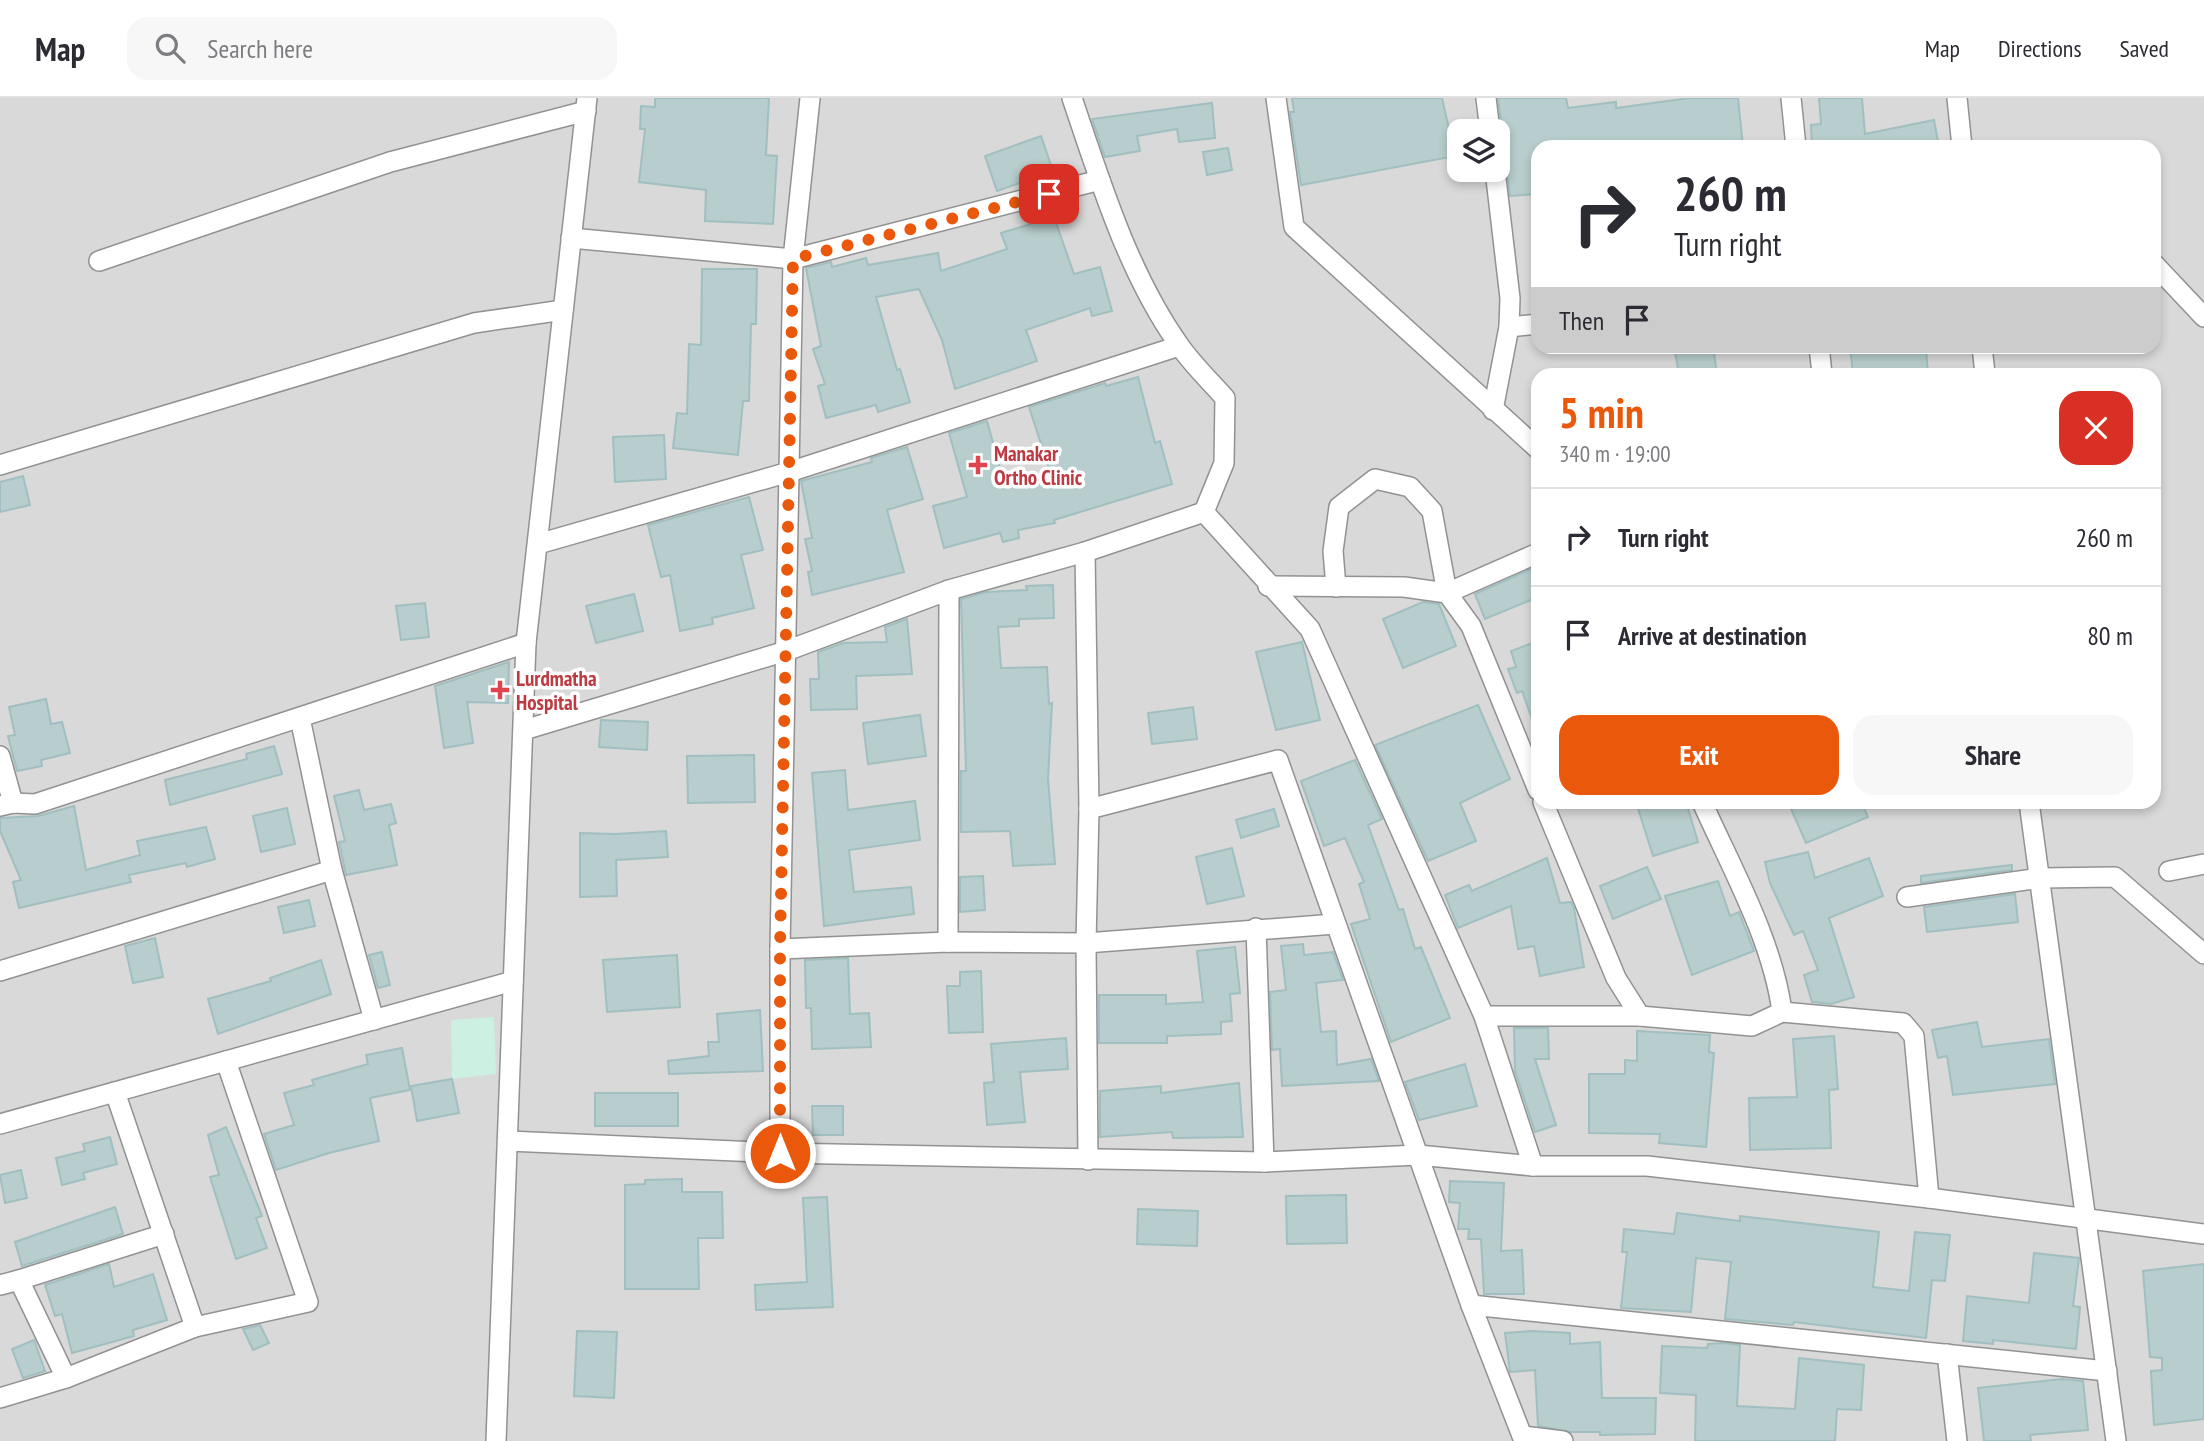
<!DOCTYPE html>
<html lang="en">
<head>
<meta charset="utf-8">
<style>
	body { margin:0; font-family:"PT Sans Narrow",sans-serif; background:#f7f7f7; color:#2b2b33; height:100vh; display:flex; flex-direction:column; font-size:26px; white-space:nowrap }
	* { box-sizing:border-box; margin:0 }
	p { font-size:23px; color:#7c7c81 }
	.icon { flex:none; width:38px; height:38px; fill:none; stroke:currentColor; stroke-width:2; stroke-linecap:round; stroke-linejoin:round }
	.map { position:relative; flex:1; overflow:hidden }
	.sheet { position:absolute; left:1531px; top:270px; width:630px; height:441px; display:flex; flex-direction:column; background:#fff; border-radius:21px; box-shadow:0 4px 10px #0003 }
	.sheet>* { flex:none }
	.hud { position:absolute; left:1531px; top:42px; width:630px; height:214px; border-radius:21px; box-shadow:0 4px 10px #0003; background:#fff; color:#2b2b33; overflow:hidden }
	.buttons { position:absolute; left:1447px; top:21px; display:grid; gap:14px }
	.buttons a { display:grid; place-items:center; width:63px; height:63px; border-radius:14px; background:#fff; box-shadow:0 4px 10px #0003; font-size:35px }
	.pin { position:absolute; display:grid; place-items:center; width:60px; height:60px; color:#fff; margin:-30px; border-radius:14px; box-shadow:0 4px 10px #0006 }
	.me { position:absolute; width:77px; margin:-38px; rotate:0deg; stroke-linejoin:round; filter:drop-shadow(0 0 5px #0008) }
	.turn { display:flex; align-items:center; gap:24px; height:147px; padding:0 28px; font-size:32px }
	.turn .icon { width:91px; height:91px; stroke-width:2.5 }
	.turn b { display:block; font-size:49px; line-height:60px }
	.then { display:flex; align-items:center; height:66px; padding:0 28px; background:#0003; gap:14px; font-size:26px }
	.round { display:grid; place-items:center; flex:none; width:74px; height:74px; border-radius:21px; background:#f7f7f7 }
	.head { display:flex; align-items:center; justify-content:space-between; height:119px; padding:0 28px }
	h1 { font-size:42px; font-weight:700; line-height:52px; color:#ea580c }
	.primary-button { display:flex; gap:14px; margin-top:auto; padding:14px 28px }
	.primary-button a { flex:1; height:80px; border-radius:21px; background:#ea580c; color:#fff; font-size:28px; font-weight:700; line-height:80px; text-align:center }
	.primary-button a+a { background:#f7f7f7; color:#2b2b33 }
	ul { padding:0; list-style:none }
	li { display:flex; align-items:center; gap:21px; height:98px; padding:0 28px; border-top:2px solid #e1e1e2 }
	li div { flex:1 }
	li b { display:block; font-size:26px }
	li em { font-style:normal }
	header { display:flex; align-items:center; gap:42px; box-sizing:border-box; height:98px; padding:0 35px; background:#fff; border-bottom:2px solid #e1e1e2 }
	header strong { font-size:33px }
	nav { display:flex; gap:38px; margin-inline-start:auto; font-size:24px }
	.search { width:490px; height:63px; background:#f7f7f7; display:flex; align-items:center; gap:18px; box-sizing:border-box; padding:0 24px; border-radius:21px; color:#7c7c81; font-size:26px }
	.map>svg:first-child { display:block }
	.residential { fill:#d8d9d8; fill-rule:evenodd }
	.commercial { fill:#ccf0e2 }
	.building { fill:#b8cdcd; stroke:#a1bfc0; stroke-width:2 }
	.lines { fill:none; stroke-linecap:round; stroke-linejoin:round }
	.minor-casing { stroke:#929292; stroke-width:22 }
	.minor { stroke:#fff; stroke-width:19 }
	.route { stroke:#ea580c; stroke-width:12; stroke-dasharray:0 21.6 }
	.health-dot { fill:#e0444e; stroke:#fff; stroke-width:2.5 }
	.labels { text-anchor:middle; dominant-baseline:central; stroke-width:7; stroke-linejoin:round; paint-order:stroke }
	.health-label { font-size:21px; font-weight:bold; fill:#be3a42; stroke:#fff; text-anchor:start }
</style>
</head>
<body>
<header>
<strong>Map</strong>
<div class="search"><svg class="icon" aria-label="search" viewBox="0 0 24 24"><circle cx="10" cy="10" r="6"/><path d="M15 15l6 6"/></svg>Search here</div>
<nav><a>Map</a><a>Directions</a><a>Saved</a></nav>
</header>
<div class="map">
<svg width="2204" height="1343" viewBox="0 0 2204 1343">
	<rect width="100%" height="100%" fill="#dfeaed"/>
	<path class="residential" d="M 0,0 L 2204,0 L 2204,1343 L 0,1343 ZM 1460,33 L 1498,33 L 1498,72 L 1460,72 ZM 1538,49 L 2154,49 L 2154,248 L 1538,248 ZM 1538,276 L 2154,276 L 2154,704 L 1538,704 Z"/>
	<path class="commercial" d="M 494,919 L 496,976 L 452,981 L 451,922 Z"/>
	<g class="building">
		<path d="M 655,0 L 769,0 L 766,57 L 777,58 L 773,126 L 705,123 L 706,92 L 639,84 L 645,31 L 640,31 L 641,8 L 655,9 Z"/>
		<path d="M 1292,0 L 1442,0 L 1455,58 L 1301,87 L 1290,14 L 1294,14 Z"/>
		<path d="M 1498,0 L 1566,0 L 1568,10 L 1616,4 L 1616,10 L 1690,0 L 1738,0 L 1743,49 L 1538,49 L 1538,96 L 1510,98 Z"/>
		<path d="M 1819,0 L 1862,0 L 1865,36 L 1934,22 L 1939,49 L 1812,49 L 1811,27 L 1821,26 Z"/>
		<path d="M 1212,5 L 1215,40 L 1179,44 L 1177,31 L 1137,38 L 1140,53 L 1105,59 L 1092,21 Z"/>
		<path d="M 1041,38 L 1053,73 L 997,93 L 985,58 Z"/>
		<path d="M 1228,50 L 1232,72 L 1207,77 L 1203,54 Z"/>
		<path d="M 1054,119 L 1074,176 L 1100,169 L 1112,213 L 1092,218 L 1090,210 L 1026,232 L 1037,263 L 955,291 L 942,242 L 919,191 L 876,199 L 897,272 L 900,271 L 910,304 L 878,314 L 876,307 L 826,320 L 818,288 L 825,286 L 813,251 L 821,248 L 806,170 L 831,164 L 832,169 L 866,160 L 868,167 L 938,155 L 941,173 L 1007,151 L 1001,135 Z"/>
		<path d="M 702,171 L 757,171 L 756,226 L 751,226 L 749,303 L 743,303 L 738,357 L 673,350 L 677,315 L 687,316 L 689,246 L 701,247 Z"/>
		<path d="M 1674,248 L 1713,248 L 1717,276 L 1679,276 Z"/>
		<path d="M 1850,248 L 1918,248 L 1919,252 L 1926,251 L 1928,276 L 1853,276 Z"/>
		<path d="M 1138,279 L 1155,345 L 1160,343 L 1172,386 L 1054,422 L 1055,425 L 1018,432 L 1019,440 L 1003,444 L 1000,435 L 944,450 L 933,408 L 967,399 L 949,335 L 987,323 L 1004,385 L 1051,377 L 1029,309 L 1105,285 L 1106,288 Z"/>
		<path d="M 664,337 L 666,381 L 615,384 L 613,339 Z"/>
		<path d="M 907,349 L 923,401 L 887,412 L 904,474 L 812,497 L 808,474 L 812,473 L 805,441 L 812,440 L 801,383 L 872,364 L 871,360 Z"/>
		<path d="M 23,378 L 30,407 L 0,414 L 0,384 Z"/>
		<path d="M 749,399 L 763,452 L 741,457 L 754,510 L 712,520 L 713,526 L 680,533 L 670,477 L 661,479 L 648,427 Z"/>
		<path d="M 1538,468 L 1538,499 L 1485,521 L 1475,496 Z"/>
		<path d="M 1053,487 L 1054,520 L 1019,521 L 1019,528 L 998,529 L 1001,570 L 1047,569 L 1049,606 L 1052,605 L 1048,681 L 1055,766 L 1013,768 L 1010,733 L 961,734 L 961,673 L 966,673 L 961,501 L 986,494 L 1027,492 L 1026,488 Z"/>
		<path d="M 634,496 L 643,533 L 596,545 L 586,508 Z"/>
		<path d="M 1423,504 L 1439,506 L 1456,548 L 1403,570 L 1383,521 Z"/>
		<path d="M 425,505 L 429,539 L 401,542 L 396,508 Z"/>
		<path d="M 907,521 L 912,576 L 856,578 L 857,611 L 811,612 L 810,581 L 819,581 L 818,554 L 843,545 L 887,544 L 885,529 Z"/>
		<path d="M 1538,543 L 1538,631 L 1536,632 L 1522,593 L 1517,595 L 1508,571 L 1516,569 L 1511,553 Z"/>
		<path d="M 1302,544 L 1320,622 L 1276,632 L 1256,554 Z"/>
		<path d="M 509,564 L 508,605 L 467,604 L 473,645 L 444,650 L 435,588 Z"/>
		<path d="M 46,601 L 51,626 L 62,624 L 70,655 L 41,662 L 42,668 L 17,673 L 8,638 L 15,637 L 9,609 Z"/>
		<path d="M 1478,607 L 1510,681 L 1460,705 L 1476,743 L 1428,763 L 1375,647 Z"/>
		<path d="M 1193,609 L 1197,641 L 1152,646 L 1148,615 Z"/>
		<path d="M 920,617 L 926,658 L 868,666 L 863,625 Z"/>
		<path d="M 601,622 L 648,624 L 647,652 L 599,649 Z"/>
		<path d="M 274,648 L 282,676 L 170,707 L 165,682 L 247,661 L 246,656 Z"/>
		<path d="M 754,657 L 755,704 L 688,705 L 687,658 Z"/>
		<path d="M 1355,662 L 1382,721 L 1368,727 L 1399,812 L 1403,811 L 1415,851 L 1421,849 L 1450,920 L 1391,944 L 1351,826 L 1370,821 L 1359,786 L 1364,784 L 1345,740 L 1324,748 L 1301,683 Z"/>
		<path d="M 845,672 L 848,712 L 915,703 L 920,742 L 849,752 L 854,794 L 911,789 L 914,816 L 824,828 L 812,675 Z"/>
		<path d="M 359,692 L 364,712 L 391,706 L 396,725 L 389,727 L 397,767 L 346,777 L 339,744 L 345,743 L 334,698 Z"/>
		<path d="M 1636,704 L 1686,704 L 1698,744 L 1653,758 Z"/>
		<path d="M 1788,704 L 1861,704 L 1868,719 L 1806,745 Z"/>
		<path d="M 74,708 L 86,772 L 140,757 L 137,743 L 206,729 L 215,761 L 187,769 L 186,765 L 129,777 L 131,784 L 19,810 L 13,784 L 21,782 L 0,733 L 0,720 L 38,718 Z"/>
		<path d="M 287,710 L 295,746 L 261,754 L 253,718 Z"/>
		<path d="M 1274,711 L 1279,728 L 1241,740 L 1236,722 Z"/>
		<path d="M 666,733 L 668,759 L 616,762 L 617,798 L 580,799 L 580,735 L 616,736 Z"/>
		<path d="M 1232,750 L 1244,798 L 1207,806 L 1196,759 Z"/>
		<path d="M 1808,754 L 1815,780 L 1869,760 L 1883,798 L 1829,820 L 1854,899 L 1831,906 L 1812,904 L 1804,877 L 1818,872 L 1803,833 L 1794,837 L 1770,785 L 1765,764 Z"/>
		<path d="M 1547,760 L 1560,805 L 1571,804 L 1574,810 L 1584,869 L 1540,878 L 1534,848 L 1518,851 L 1511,808 L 1458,830 L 1445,797 L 1469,787 L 1472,793 Z"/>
		<path d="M 2012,767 L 2012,772 L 1921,785 L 1921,778 Z"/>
		<path d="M 1647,769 L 1661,801 L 1613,821 L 1600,788 Z"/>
		<path d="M 983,778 L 985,812 L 960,814 L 960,779 Z"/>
		<path d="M 1718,783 L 1730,818 L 1739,814 L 1754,853 L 1692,877 L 1665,798 Z"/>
		<path d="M 2015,796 L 2018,824 L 1927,834 L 1924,809 Z"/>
		<path d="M 309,802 L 315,828 L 284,835 L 278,809 Z"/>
		<path d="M 155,840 L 163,879 L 133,885 L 125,848 Z"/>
		<path d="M 1303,846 L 1304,857 L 1333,854 L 1343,882 L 1316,885 L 1321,934 L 1336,933 L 1337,967 L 1371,961 L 1379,983 L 1282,988 L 1280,951 L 1272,952 L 1270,894 L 1286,892 L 1281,848 Z"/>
		<path d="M 1235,849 L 1240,895 L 1230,896 L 1232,923 L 1221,924 L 1221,936 L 1167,938 L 1167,945 L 1099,945 L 1099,897 L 1166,897 L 1166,906 L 1203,904 L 1197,853 Z"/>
		<path d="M 382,854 L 390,887 L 378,890 L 369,857 Z"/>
		<path d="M 677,857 L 680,909 L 607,914 L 603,862 Z"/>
		<path d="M 848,860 L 850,916 L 869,915 L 871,949 L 812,951 L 811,910 L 806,910 L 805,862 Z"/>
		<path d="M 321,862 L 331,896 L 218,936 L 208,901 L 271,883 L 270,880 Z"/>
		<path d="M 981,873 L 983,934 L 949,935 L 947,888 L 960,888 L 960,874 Z"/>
		<path d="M 760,912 L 763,973 L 669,976 L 668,963 L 709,958 L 708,944 L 719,944 L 717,916 Z"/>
		<path d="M 1977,924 L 1982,949 L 2049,941 L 2055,986 L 1953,997 L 1947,958 L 1938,960 L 1932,932 Z"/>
		<path d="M 1514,930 L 1548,930 L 1549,961 L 1535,961 L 1556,1027 L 1535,1034 L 1515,973 Z"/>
		<path d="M 1637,933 L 1710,937 L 1709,954 L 1714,955 L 1706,1049 L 1659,1045 L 1660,1036 L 1589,1035 L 1589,976 L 1625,976 L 1625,962 L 1637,963 Z"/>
		<path d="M 1834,938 L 1838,991 L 1829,992 L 1831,1050 L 1750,1052 L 1749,1000 L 1797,999 L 1793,941 Z"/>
		<path d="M 1066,940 L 1068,971 L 1020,974 L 1025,1024 L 987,1027 L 984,985 L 994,984 L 991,946 Z"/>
		<path d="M 402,950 L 410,992 L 370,1000 L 379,1043 L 329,1055 L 276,1072 L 264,1036 L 294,1027 L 284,995 L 314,987 L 312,982 L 368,966 L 366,957 Z"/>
		<path d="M 1465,966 L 1477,1008 L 1419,1022 L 1405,984 Z"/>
		<path d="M 452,981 L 459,1015 L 417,1023 L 411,988 Z"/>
		<path d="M 1239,985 L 1243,1039 L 1173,1040 L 1172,1034 L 1100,1039 L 1100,993 L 1161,988 L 1161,995 Z"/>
		<rect x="595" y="995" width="83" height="33"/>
		<path d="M 812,1008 L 843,1008 L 843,1037 L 813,1037 Z"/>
		<path d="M 226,1029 L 262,1118 L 256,1120 L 267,1150 L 236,1161 L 210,1079 L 219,1077 L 208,1037 Z"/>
		<path d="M 110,1039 L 117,1066 L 83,1075 L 85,1081 L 62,1087 L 56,1060 L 85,1053 L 83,1046 Z"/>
		<path d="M 21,1072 L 27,1100 L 5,1105 L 0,1077 Z"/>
		<path d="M 682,1081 L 682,1094 L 722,1094 L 723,1140 L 698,1140 L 699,1191 L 625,1191 L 625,1087 L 645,1086 L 645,1082 Z"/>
		<path d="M 1450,1083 L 1504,1085 L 1501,1153 L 1522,1152 L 1524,1196 L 1484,1196 L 1481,1141 L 1468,1141 L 1469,1131 L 1458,1131 L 1460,1105 L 1449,1104 Z"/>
		<path d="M 1346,1097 L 1347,1145 L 1287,1146 L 1286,1098 Z"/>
		<path d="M 827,1099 L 833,1209 L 756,1212 L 755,1187 L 807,1184 L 803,1100 Z"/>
		<path d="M 115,1109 L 123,1136 L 22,1168 L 15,1144 Z"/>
		<path d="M 1138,1111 L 1198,1113 L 1197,1148 L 1137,1146 Z"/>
		<path d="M 1677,1115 L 1740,1123 L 1740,1118 L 1879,1134 L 1873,1189 L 1909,1193 L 1915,1134 L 1950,1137 L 1945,1183 L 1932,1182 L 1926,1240 L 1794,1224 L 1793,1227 L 1725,1221 L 1731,1164 L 1696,1160 L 1691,1214 L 1621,1210 L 1627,1154 L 1622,1154 L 1624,1131 L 1674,1136 Z"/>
		<path d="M 2034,1155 L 2079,1160 L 2073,1208 L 2080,1209 L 2076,1251 L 1993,1242 L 1993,1246 L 1963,1243 L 1967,1198 L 2029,1205 Z"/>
		<path d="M 109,1166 L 114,1189 L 153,1176 L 167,1222 L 133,1232 L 134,1238 L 72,1255 L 62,1216 L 55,1218 L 45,1187 Z"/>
		<path d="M 2204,1166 L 2204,1321 L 2154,1327 L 2151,1273 L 2162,1272 L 2162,1260 L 2150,1259 L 2143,1173 Z"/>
		<path d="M 260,1227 L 269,1245 L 253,1252 L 243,1231 Z"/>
		<path d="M 577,1233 L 617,1234 L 614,1300 L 574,1298 Z"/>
		<path d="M 1532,1233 L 1570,1235 L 1570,1246 L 1600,1244 L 1602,1300 L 1656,1300 L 1655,1336 L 1600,1337 L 1600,1334 L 1571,1334 L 1538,1328 L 1535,1272 L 1510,1274 L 1505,1235 Z"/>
		<path d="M 34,1242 L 45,1273 L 23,1280 L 12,1251 Z"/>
		<path d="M 1723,1245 L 1740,1247 L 1737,1308 L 1795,1311 L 1799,1260 L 1864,1267 L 1861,1312 L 1837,1311 L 1835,1343 L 1695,1343 L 1696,1297 L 1660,1295 L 1662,1248 L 1707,1250 L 1708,1246 Z"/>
		<path d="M 2062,1281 L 2083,1283 L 2088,1332 L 2030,1337 L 2031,1343 L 1984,1343 L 1978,1290 Z"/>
	</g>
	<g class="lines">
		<g class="minor-casing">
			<g id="minor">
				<path d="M 1072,0 C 1100,83 1128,175 1179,247 C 1192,266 1210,283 1225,300 L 1224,365 L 1204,414 L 1310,531 L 1484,918 L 1533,1068"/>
				<path d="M 1276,0 L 1294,129 L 1538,351"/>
				<path d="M 1486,0 L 1490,33"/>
				<path d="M 1791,0 L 1796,49"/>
				<path d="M 1957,0 L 1962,49"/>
				<path d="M 571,140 L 793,161 L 1100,82"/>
				<path d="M 99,163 L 390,64 L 586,13"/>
				<path d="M 2154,166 L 2204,219"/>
				<path d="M 1509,229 L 1538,226"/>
				<path d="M 1819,248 L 1822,276"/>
				<path d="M 1982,248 L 1985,276"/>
				<path d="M 1493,312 L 1509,229 L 1510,200 L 1495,72"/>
				<path d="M 0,367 L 474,225 L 563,212"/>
				<path d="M 538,446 L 789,374 L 1179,248"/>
				<path d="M 1085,454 L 1089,711 L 1086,845 L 1088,1062"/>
				<path d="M 1268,488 L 1404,489 L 1447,495 L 1471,528 L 1538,692"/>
				<path d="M 1336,489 L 1333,453 L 1339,409 L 1375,381 L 1410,389 L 1432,413 L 1447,495 L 1538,455"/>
				<path d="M 300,620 L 332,772 L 374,922"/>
				<path d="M 524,632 L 786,553 L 949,492 L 1085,454 L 1204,414"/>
				<path d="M 0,658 L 13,705"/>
				<path d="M 1543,704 L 1616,880 L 1640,918 L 1752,928 L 1782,914 C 1773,843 1731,769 1702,704"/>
				<path d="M 2029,704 L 2116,1343"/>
				<path d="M 0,708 L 13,705 L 35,706 L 526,545"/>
				<path d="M 1089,711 L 1278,662 L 1471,1207 L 1524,1343"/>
				<path d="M 2169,773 L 2204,766"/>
				<path d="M 1907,799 L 2040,780 L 2115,779 L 2204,856"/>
				<path d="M 1256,830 L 1264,1064"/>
				<path d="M 948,844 L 949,492"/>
				<path d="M 780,851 L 948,844 L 1086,845 L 1335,826"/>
				<path d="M 0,873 L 332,772"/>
				<path d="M 1782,914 L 1903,925 L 1914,938 L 1929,1100"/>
				<path d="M 1484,918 L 1640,918"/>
				<path d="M 0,1026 L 513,883"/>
				<path d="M 508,1043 L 780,1055 L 1264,1064 L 1418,1057 L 1533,1068 L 1647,1068 L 1929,1100 L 2204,1136"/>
				<path d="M 780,1055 L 780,851 L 793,161 L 810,0"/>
				<path d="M 19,1182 L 164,1136"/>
				<path d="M 0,1187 L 19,1182 L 66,1280 L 0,1300"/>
				<path d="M 1471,1207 L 2107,1273"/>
				<path d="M 195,1229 L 308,1204 L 226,963"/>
				<path d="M 1947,1256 L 1957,1343"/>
				<path d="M 66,1280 L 195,1229 L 115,994"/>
				<path d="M 1523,1338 L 1563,1343"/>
				<path d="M 496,1343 L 526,545 L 587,0"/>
			</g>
		</g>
		<use href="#minor" class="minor"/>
	</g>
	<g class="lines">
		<path class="route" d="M 780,1055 L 780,851 L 793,161 L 1049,96"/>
	</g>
	<g class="health-dot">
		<path d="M974.5 356.5h7v7h7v7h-7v7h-7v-7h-7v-7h7z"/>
		<path d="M496.5 581.5h7v7h7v7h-7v7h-7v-7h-7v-7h7z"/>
	</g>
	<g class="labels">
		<g class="health-label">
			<text x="994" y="355">Manakar<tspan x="994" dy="24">Ortho Clinic</tspan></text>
			<text x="516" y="580">Lurdmatha<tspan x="516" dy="24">Hospital</tspan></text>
		</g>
	</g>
</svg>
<div class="buttons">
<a><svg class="icon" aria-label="layers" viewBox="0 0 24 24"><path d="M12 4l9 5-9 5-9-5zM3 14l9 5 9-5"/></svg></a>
</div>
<div class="pin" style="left:1049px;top:96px;background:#d93025"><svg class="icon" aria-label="arrive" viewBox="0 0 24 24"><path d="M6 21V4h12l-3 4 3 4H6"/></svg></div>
<svg class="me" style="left:780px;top:1055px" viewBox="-20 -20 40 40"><circle r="17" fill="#ea580c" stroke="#fff" stroke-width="3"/><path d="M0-11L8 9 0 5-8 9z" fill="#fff"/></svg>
<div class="hud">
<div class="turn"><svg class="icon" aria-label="right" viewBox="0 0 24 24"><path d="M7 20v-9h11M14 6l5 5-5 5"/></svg><div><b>260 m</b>Turn right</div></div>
<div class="then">Then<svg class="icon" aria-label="arrive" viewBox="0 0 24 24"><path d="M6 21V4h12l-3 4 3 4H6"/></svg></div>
</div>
<section class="sheet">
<div class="head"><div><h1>5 min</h1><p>340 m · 19:00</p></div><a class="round" style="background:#d93025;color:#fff"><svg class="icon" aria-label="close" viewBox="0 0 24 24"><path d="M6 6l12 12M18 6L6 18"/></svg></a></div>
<ul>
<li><svg class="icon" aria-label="right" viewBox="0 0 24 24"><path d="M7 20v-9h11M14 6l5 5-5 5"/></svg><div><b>Turn right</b></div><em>260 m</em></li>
<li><svg class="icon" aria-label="arrive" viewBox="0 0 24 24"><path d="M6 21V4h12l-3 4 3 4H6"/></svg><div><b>Arrive at destination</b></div><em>80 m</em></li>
</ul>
<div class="primary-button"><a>Exit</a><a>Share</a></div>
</section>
</div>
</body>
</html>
